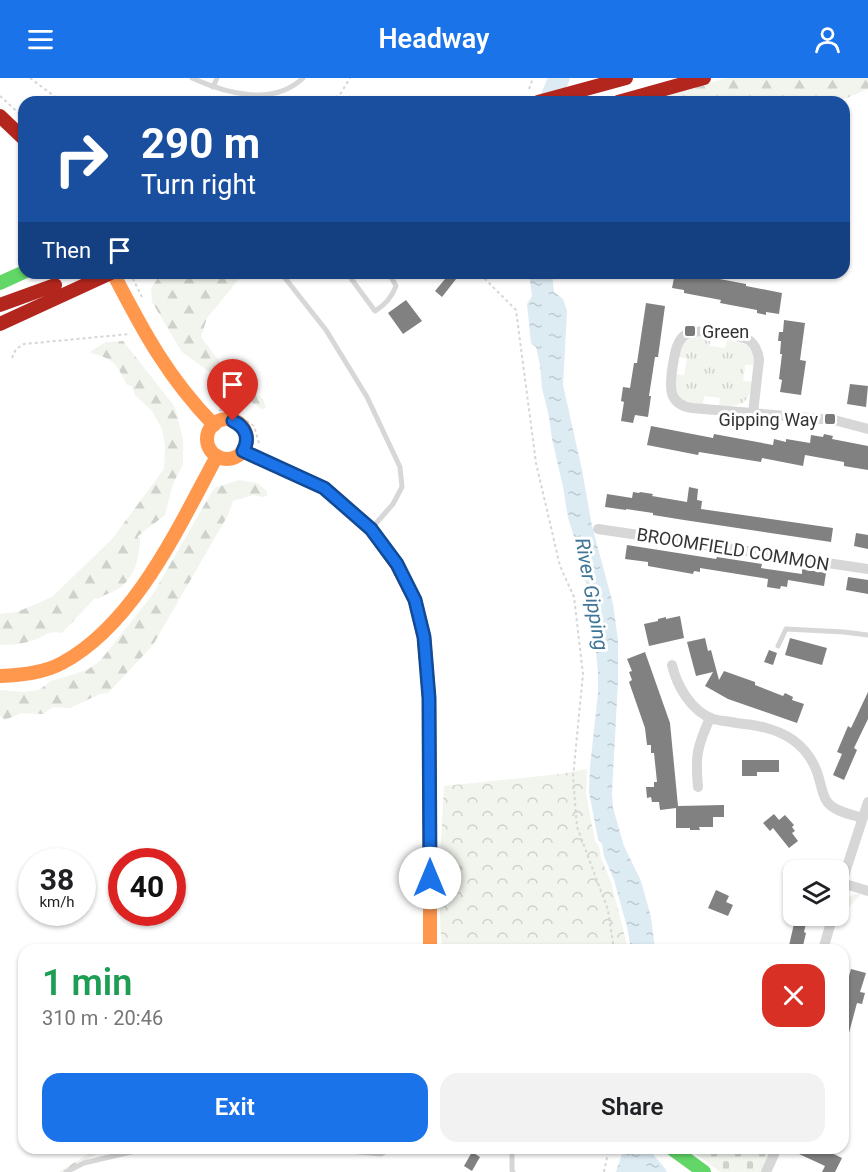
<!DOCTYPE html>
<html lang="en">
<head>
<meta charset="utf-8">
<style>
	body { margin:0; font-family:Roboto,sans-serif; background:#f2f2f2; color:#202124; height:100vh; display:flex; flex-direction:column; font-size:22px; white-space:nowrap }
	* { box-sizing:border-box; margin:0 }
	p { font-size:20px; color:#757577 }
	.icon { flex:none; width:33px; height:33px; fill:none; stroke:currentColor; stroke-width:2; stroke-linecap:round; stroke-linejoin:round }
	.map { position:relative; flex:1; overflow:hidden }
	.panel { position:absolute; left:18px; top:866px; width:831px; height:210px; display:flex; flex-direction:column; background:#fff; border-radius:18px; box-shadow:0 2px 4px #0004 }
	.panel>* { flex:none }
	.top-card { position:absolute; left:18px; top:18px; width:832px; height:183px; border-radius:18px; box-shadow:0 2px 4px #0004; background:#1a4fa0; color:#fff; overflow:hidden }
	.tools { position:absolute; left:783px; top:782px; display:grid; gap:12px }
	.tools a { display:grid; place-items:center; width:66px; height:66px; border-radius:12px; background:#fff; box-shadow:0 2px 4px #0004; font-size:30px }
	.speed { position:absolute; left:18px; top:770px; display:flex; gap:12px; font-size:30px; font-weight:700; text-align:center }
	.speed>* { display:grid; place-content:center; width:78px; height:78px; border-radius:50%; background:#fff; box-shadow:0 2px 4px #0004; line-height:1 }
	.speed small { font-size:15px; font-weight:400 }
	.speed .limit { border:9px solid #d22; background:#fff; color:#111 }
	.pin { position:absolute; display:grid; place-items:center; width:51px; height:51px; color:#fff; margin:-62px -26px; border-radius:50% 50% 50% 0; rotate:-45deg; box-shadow:0 0 6px #0007 }
	.pin .icon { rotate:45deg }
	.me { position:absolute; width:66px; margin:-33px; rotate:0deg; stroke-linejoin:round; filter:drop-shadow(0 0 4px #0008) }
	.turn { display:flex; align-items:center; gap:21px; height:126px; padding:0 24px; font-size:27px }
	.turn .icon { width:78px; height:78px; stroke-width:2.5 }
	.turn b { display:block; font-size:42px; line-height:51px }
	.then { display:flex; align-items:center; height:57px; padding:0 24px; background:#0003; gap:12px; font-size:22px }
	.round { display:grid; place-items:center; flex:none; width:63px; height:63px; border-radius:18px; background:#f2f2f2 }
	.summary { display:flex; align-items:center; justify-content:space-between; height:102px; padding:0 24px }
	h1 { font-size:36px; font-weight:600; line-height:45px; color:#1e9e55 }
	.cta { display:flex; gap:12px; margin-top:auto; padding:12px 24px }
	.cta a { flex:1; height:69px; border-radius:18px; background:#1a73e8; color:#fff; font-size:24px; font-weight:600; line-height:69px; text-align:center }
	.cta a+a { background:#f2f2f2; color:#202124 }
	header { display:flex; justify-content:space-between; align-items:center; height:78px; padding:0 24px; background:#1a73e8; color:#fff; font-size:27px; font-weight:600 }
	.map>svg:first-child { display:block }
	.grass { fill:url(#grass-tufts) }
	.forest { fill:url(#forest-firs) }
	.cemetery { fill:url(#cemetery-stones) }
	.park { fill:url(#park-crowns) }
	.water { fill:url(#water-ripples) }
	.lines { fill:none; stroke-linecap:round; stroke-linejoin:round }
	.river { stroke:#ddebf3; stroke-width:21 }
	.building { fill:#818181 }
	.path { stroke:#d6d6d6; stroke-width:2; stroke-dasharray:3 3; stroke-linecap:butt }
	.lane { stroke:#d7d7d7; stroke-width:5 }
	.street { stroke:#d7d7d7; stroke-width:10 }
	.fast { stroke:#63d668; stroke-width:14 }
	.slow { stroke:#ff974d; stroke-width:14 }
	.jam { stroke:#b3261e; stroke-width:14 }
	.route-casing { stroke:#114b97; stroke-width:15 }
	.route { stroke:#1a73e8; stroke-width:10 }
	.poi-dot { fill:#7a7a7a; stroke:#fff; stroke-width:2 }
	.labels { text-anchor:middle; dominant-baseline:central; stroke-width:6; stroke-linejoin:round; paint-order:stroke }
	.poi-label { font-size:18px; fill:#333; stroke:#fff; text-anchor:start }
	.street-label { font-size:18px; fill:#333; stroke:#fff }
	.water-label { font-size:20px; font-style:italic; fill:#3f7597; stroke:#fff }
</style>
</head>
<body>
<header><svg class="icon" aria-label="menu" viewBox="0 0 24 24"><path d="M4 6h16M4 12h16M4 18h16"/></svg>Headway<svg class="icon" aria-label="person" viewBox="0 0 24 24"><circle cx="12" cy="8" r="4"/><path d="M4 21q1-7 8-7t8 7"/></svg></header>
<div class="map">
<svg width="868" height="1094" viewBox="0 0 868 1094">
	<defs>
		<pattern id="grass-tufts" width="24" height="20" patternUnits="userSpaceOnUse" patternTransform="scale(1.5)"><rect width="24" height="20" fill="#f1f5ed"/><path d="M3 7l-1-3M5 7V3M7 7l1-3M15 17l-1-3M17 17v-4M19 17l1-3" fill="none" stroke="#cfd2cc"/></pattern>
		<pattern id="forest-firs" width="22" height="20" patternUnits="userSpaceOnUse" patternTransform="scale(1.5)"><rect width="22" height="20" fill="#f1f5ed"/><path d="M5 1l3.5 6h-7zM16 11l3.5 6h-7z" fill="#cfd2cc"/></pattern>
		<pattern id="cemetery-stones" width="16" height="16" patternUnits="userSpaceOnUse" patternTransform="scale(1.5)"><rect width="16" height="16" fill="#f1f5ed"/><path d="M2 7V4a2 2 0 0 1 4 0v3zM10 15v-3a2 2 0 0 1 4 0v3z" fill="#cfd2cc"/></pattern>
		<pattern id="park-crowns" width="20" height="18" patternUnits="userSpaceOnUse" patternTransform="scale(1.5)"><rect width="20" height="18" fill="#f1f5ed"/><path d="M2 6a3 3 0 1 1 6 0M12 15a3 3 0 1 1 6 0" fill="none" stroke="#cfd2cc"/></pattern>
		<pattern id="water-ripples" width="26" height="14" patternUnits="userSpaceOnUse" patternTransform="scale(1.5)"><rect width="26" height="14" fill="#ddebf3"/><path d="M2 4q2-2 4 0t4 0M15 11q2-2 4 0t4 0" fill="none" stroke="#becad1"/></pattern>
	</defs>
	<rect width="100%" height="100%" fill="#fff"/>
	<g class="grass">
		<path d="M 694,259 L 711,259 L 710,268 L 725,270 L 727,262 L 748,267 L 754,278 L 754,287 L 745,287 L 743,303 L 752,304 C 750,326 740,329 719,328 L 720,320 L 704,318 L 703,326 C 678,324 675,320 675,296 L 684,297 L 687,281 L 679,279 C 682,269 683,262 694,259 Z"/>
		<path d="M 854,816 L 861,816 L 837,842 C 840,830 843,822 854,816 Z"/>
	</g>
	<g class="forest">
		<path d="M 727,0 L 868,0 L 868,11 L 837,24 L 650,24 L 650,21 Z"/>
		<path d="M 166,195 L 244,195 L 207,240 L 201,259 L 226,292 L 263,321 L 266,330 L 261,331 L 182,274 L 152,224 L 151,210 L 159,199 Z"/>
		<path d="M 123,263 L 175,329 L 183,361 L 183,386 L 173,406 L 165,437 L 138,458 L 138,461 L 140,460 C 140,479 134,503 116,512 C 109,516 105,516 98,521 L 95,520 L 62,555 C 47,552 46,558 34,562 C 23,566 12,567 0,567 L 0,536 L 17,534 L 52,519 L 112,461 L 164,391 L 165,368 L 162,351 L 152,333 L 135,317 L 132,308 L 127,307 C 117,287 115,281 91,275 L 91,273 L 106,264 Z"/>
		<path d="M 239,402 L 257,405 L 267,413 L 267,418 L 263,419 L 253,417 L 233,423 L 228,437 L 153,567 L 108,615 L 100,616 L 70,630 L 53,629 L 43,636 L 21,635 L 5,642 L 0,638 L 0,612 L 24,614 L 39,612 L 51,603 L 87,592 L 100,583 L 153,516 L 214,410 Z"/>
		<path d="M 106,1070 L 115,1070 L 98,1075 L 69,1094 L 59,1094 L 90,1075 Z"/>
	</g>
	<path class="cemetery" d="M 688,1070 L 773,1070 L 761,1094 L 720,1094 Z"/>
	<path class="park" d="M 587,691 L 586,716 L 595,763 L 599,769 L 601,780 L 611,804 L 628,871 L 442,871 C 437,817 441,762 444,708 L 560,696 Z"/>
	<g class="water">
		<path d="M 529,195 L 552,195 L 554,214 L 563,221 L 567,233 L 563,307 L 582,392 L 592,448 L 613,526 L 618,562 L 618,603 L 612,715 L 613,730 L 624,768 L 641,803 L 651,839 L 655,871 L 631,871 L 627,849 L 614,802 L 604,778 L 602,766 L 598,761 L 589,714 L 590,689 L 598,615 L 598,594 L 592,532 L 579,474 L 568,440 L 563,409 L 552,361 L 549,339 L 542,310 L 540,287 L 536,269 L 531,265 L 527,226 L 532,218 Z"/>
		<path d="M 624,1070 L 651,1070 C 652,1079 663,1085 667,1094 L 616,1094 Z"/>
	</g>
	<g class="lines">
		<path class="river" d="M 549,24 L 559,0"/>
	</g>
	<g class="building">
		<path d="M 450,195 L 460,196 L 442,219 L 435,213 Z"/>
		<path d="M 675,195 L 710,195 L 709,199 L 746,206 L 746,208 L 782,215 L 779,236 L 766,234 L 766,237 L 757,235 L 757,232 L 720,225 L 721,222 L 684,215 L 684,212 L 672,210 Z"/>
		<path d="M 406,222 L 422,243 L 403,256 L 388,235 Z"/>
		<path d="M 646,225 L 665,228 L 658,279 L 655,279 L 649,318 L 651,318 L 648,339 L 635,337 L 633,345 L 621,343 L 624,324 L 621,323 L 623,309 L 630,310 L 634,285 L 637,285 Z"/>
		<path d="M 784,242 L 805,245 L 800,282 L 806,283 L 801,317 L 780,314 L 782,302 L 779,301 L 782,276 L 780,276 L 781,263 L 778,263 L 779,254 L 783,254 Z"/>
		<path d="M 850,306 L 868,308 L 866,329 L 847,326 Z"/>
		<path d="M 651,348 L 713,360 L 714,356 L 773,367 L 774,361 L 786,364 L 786,361 L 810,365 L 811,357 L 823,359 L 824,356 L 833,358 L 832,361 L 868,368 L 868,392 L 844,388 L 844,384 L 805,377 L 803,388 L 762,380 L 761,384 L 699,374 L 698,377 L 647,367 Z"/>
		<path d="M 689,409 L 698,411 L 697,422 L 702,423 L 701,431 L 833,450 L 831,464 L 684,442 L 653,437 L 653,435 L 626,431 L 626,432 L 605,429 L 607,416 L 632,420 L 633,414 L 639,415 L 640,414 L 653,416 L 652,418 L 687,424 Z"/>
		<path d="M 856,455 L 868,457 L 868,471 L 854,468 Z"/>
		<path d="M 627,467 L 716,481 L 717,479 L 762,486 L 761,490 L 802,496 L 802,491 L 826,495 L 824,508 L 788,502 L 787,509 L 781,508 L 780,511 L 767,509 L 768,501 L 700,490 L 700,494 L 694,493 L 693,496 L 648,488 L 648,484 L 625,481 Z"/>
		<path d="M 848,499 L 868,502 L 868,516 L 846,512 Z"/>
		<path d="M 680,538 L 684,560 L 649,568 L 644,546 L 658,543 L 658,541 L 666,539 L 666,541 Z"/>
		<path d="M 705,560 L 708,573 L 711,572 L 719,602 L 724,593 L 755,604 L 755,607 L 783,618 L 785,615 L 793,619 L 792,622 L 804,626 L 797,645 L 728,621 L 705,608 L 713,594 L 696,598 L 687,564 Z"/>
		<path d="M 790,560 L 827,570 L 822,587 L 785,577 Z"/>
		<path d="M 769,572 L 777,575 L 773,587 L 764,584 Z"/>
		<path d="M 645,574 L 670,645 L 678,728 L 724,727 L 724,739 L 713,739 L 713,749 L 699,749 L 700,752 L 690,752 L 690,750 L 676,750 L 676,730 L 660,732 L 659,724 L 652,724 L 651,719 L 647,720 L 646,709 L 654,709 L 654,704 L 657,704 L 654,675 L 651,675 L 651,667 L 647,667 L 645,650 L 629,604 L 632,602 L 629,594 L 632,593 L 627,581 Z"/>
		<path d="M 868,614 L 868,641 L 854,670 L 857,672 L 844,702 L 833,697 L 842,676 L 837,674 L 848,648 L 851,650 Z"/>
		<path d="M 742,682 L 779,682 L 779,694 L 757,694 L 757,698 L 742,698 Z"/>
		<path d="M 774,736 L 779,742 L 785,737 L 794,747 L 792,749 L 795,753 L 792,755 L 798,763 L 789,770 L 773,750 L 770,753 L 763,745 Z"/>
		<path d="M 804,782 L 836,785 L 836,792 L 803,792 Z"/>
		<path d="M 716,812 L 729,818 L 726,824 L 733,827 L 728,838 L 708,830 Z"/>
		<path d="M 796,837 L 808,837 L 804,854 L 806,855 L 802,872 L 788,872 Z"/>
		<path d="M 851,891 L 866,895 L 860,914 L 865,915 L 862,926 L 857,925 L 846,966 L 843,965 L 843,919 Z"/>
		<path d="M 786,1070 L 821,1070 L 842,1080 L 835,1094 L 822,1094 L 825,1088 Z"/>
		<path d="M 472,1074 L 480,1079 L 472,1093 L 464,1088 Z"/>
	</g>
	<g class="lines">
		<g class="path">
			<path d="M 30,0 L 62,24"/>
			<path d="M 529,11 L 533,0"/>
			<path d="M 0,18 L 24,40"/>
			<path d="M 331,24 L 341,15 L 350,0"/>
			<path d="M 130,195 L 142,219"/>
			<path d="M 483,195 L 483,199 L 516,232 L 536,385 L 560,488 L 574,519 L 583,596 L 573,699 L 577,749 L 608,832 L 614,872"/>
			<path d="M 12,280 L 16,271 L 24,266 L 130,256"/>
			<path d="M 219,332 L 238,337 L 254,348 L 259,365"/>
			<path d="M 604,1094 L 609,1070"/>
		</g>
		<g class="lane">
			<path d="M 192,0 C 225,15 273,29 303,0"/>
			<path d="M 213,9 L 217,0"/>
			<path d="M 281,195 L 326,252 L 367,319 L 400,389 L 402,409 L 393,426 L 371,451"/>
			<path d="M 347,195 L 375,233 C 385,227 392,219 396,208 L 389,195"/>
			<path d="M 778,568 L 786,551 L 844,554 L 868,557"/>
			<path d="M 317,1070 L 381,1076 L 392,1070"/>
			<path d="M 512,1070 L 512,1092 L 513,1094"/>
			<path d="M 66,1094 L 84,1085 L 148,1070"/>
		</g>
		<g class="street">
			<path d="M 753,335 L 759,282 C 758,274 756,267 749,262 C 742,258 702,252 694,254 C 691,254 688,256 685,257 C 676,264 675,276 673,286 C 670,306 666,326 692,330 L 834,342 L 868,351"/>
			<path d="M 598,451 L 868,491"/>
			<path d="M 672,587 C 677,608 691,633 713,641 C 720,643 728,643 736,645 C 756,647 776,650 793,662 C 807,672 816,687 820,704 C 822,711 823,719 828,725 C 836,734 851,736 862,740"/>
			<path d="M 698,709 C 695,678 697,669 710,640"/>
			<path d="M 842,805 L 868,813"/>
			<path d="M 838,816 L 868,724"/>
			<path d="M 823,872 L 833,837"/>
			<path d="M 766,1094 L 777,1070"/>
		</g>
		<g class="fast">
			<path d="M 0,205 L 24,194"/>
			<path d="M 671,1070 L 704,1094"/>
		</g>
		<g class="slow">
			<path d="M 113,195 C 143,253 168,300 214,347"/>
			<circle cx="227" cy="361" r="20"/>
			<path d="M 0,598 C 21,597 44,595 62,585 C 135,546 179,448 217,378"/>
			<path d="M 430,767 L 430,872"/>
		</g>
		<g class="jam">
			<path d="M 538,24 L 626,0"/>
			<path d="M 618,24 L 704,0"/>
			<path d="M 0,38 L 24,61"/>
			<path d="M 0,227 L 55,207"/>
			<path d="M 0,246 L 111,195"/>
			<path d="M 243,373 L 324,410 L 371,451 L 397,487 L 415,522 L 424,559 L 429,620 L 430,767"/>
		</g>
	</g>
	<g class="lines">
		<g class="route-casing">
			<path id="route" d="M 233,343 C 246,349 250,361 243,373 L 324,410 L 371,451 L 397,486 L 415,522 L 424,559 L 429,620 L 430,800"/>
		</g>
		<use href="#route" class="route"/>
	</g>
	<g class="poi-dot">
		<rect x="684" y="247" width="12" height="12" rx="3"/>
		<rect x="824" y="335" width="12" height="12" rx="3"/>
	</g>
	<g class="labels">
		<g class="poi-label">
			<text x="702" y="253">Green</text>
			<text x="818" y="341" text-anchor="end">Gipping Way</text>
		</g>
		<g class="street-label">
			<text transform="translate(733 471) rotate(9)">BROOMFIELD COMMON</text>
		</g>
		<g class="water-label">
			<text transform="translate(592 516) rotate(80)">River Gipping</text>
		</g>
	</g>
</svg>
<div class="tools">
<a><svg class="icon" aria-label="layers" viewBox="0 0 24 24"><path d="M12 4l9 5-9 5-9-5zM3 14l9 5 9-5"/></svg></a>
</div>
<div class="speed"><div>38<small>km/h</small></div><div class="limit">40</div></div>
<div class="pin" style="left:233px;top:343px;background:#d93025"><svg class="icon" aria-label="arrive" viewBox="0 0 24 24"><path d="M6 21V4h12l-3 4 3 4H6"/></svg></div>
<svg class="me" style="left:430px;top:800px" viewBox="-20 -20 40 40"><circle r="19" fill="#fff"/><path d="M0-13L10 11 0 6-10 11z" fill="#1a73e8"/></svg>
<div class="top-card">
<div class="turn"><svg class="icon" aria-label="right" viewBox="0 0 24 24"><path d="M7 20v-9h11M14 6l5 5-5 5"/></svg><div><b>290 m</b>Turn right</div></div>
<div class="then">Then<svg class="icon" aria-label="arrive" viewBox="0 0 24 24"><path d="M6 21V4h12l-3 4 3 4H6"/></svg></div>
</div>
<section class="panel">
<div class="summary"><div><h1>1 min</h1><p>310 m · 20:46</p></div><a class="round" style="background:#d93025;color:#fff"><svg class="icon" aria-label="close" viewBox="0 0 24 24"><path d="M6 6l12 12M18 6L6 18"/></svg></a></div>
<div class="cta"><a>Exit</a><a>Share</a></div>
</section>
</div>
</body>
</html>
